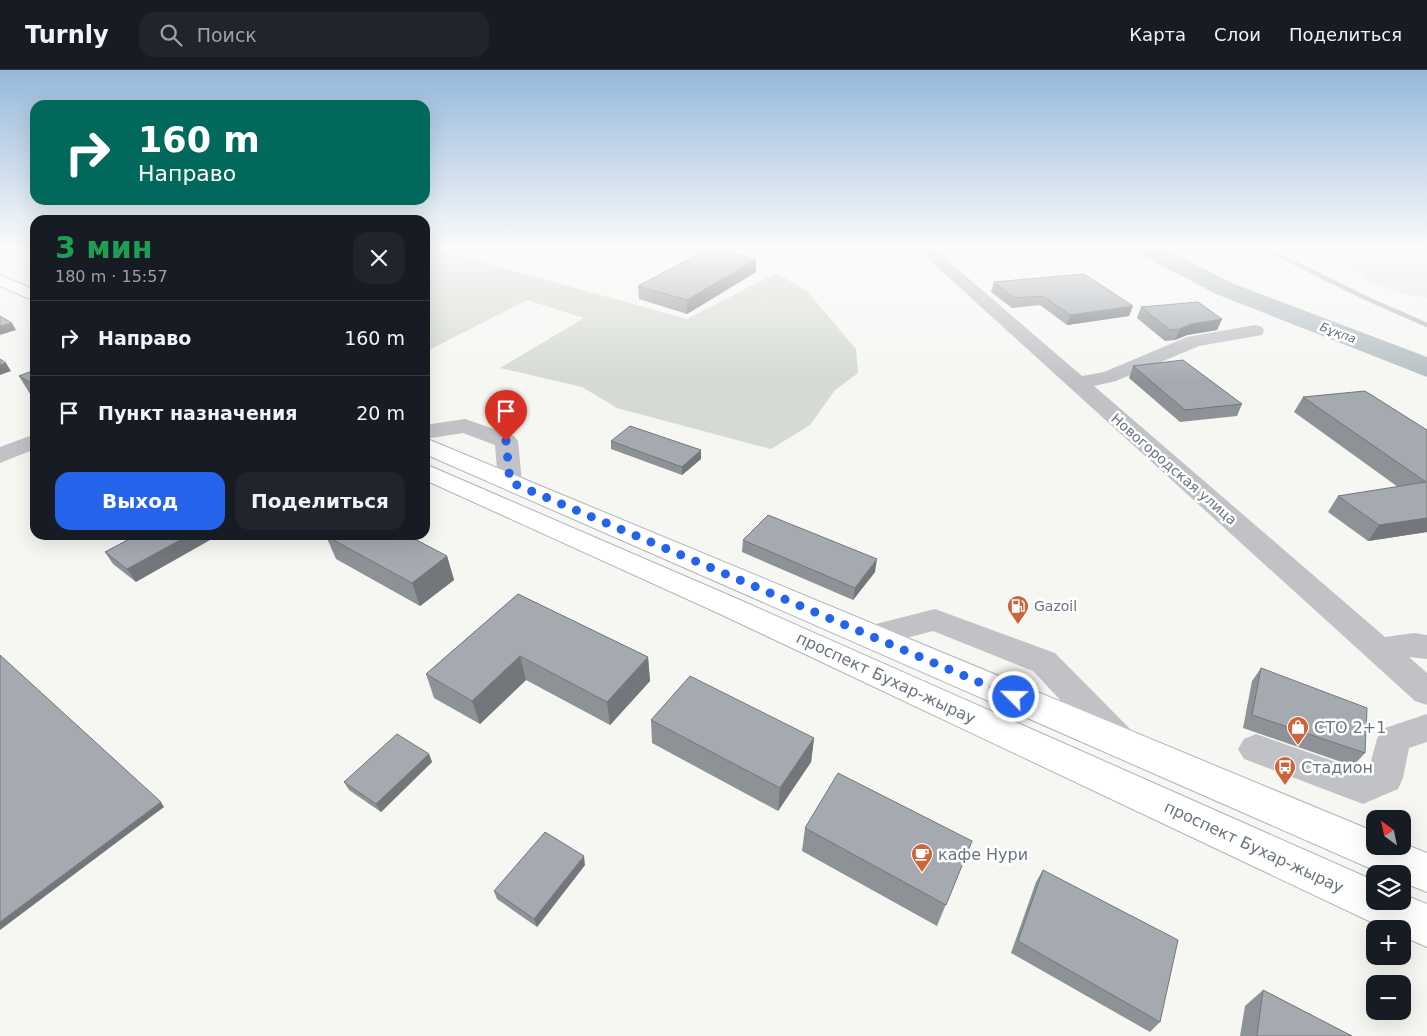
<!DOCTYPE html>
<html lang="ru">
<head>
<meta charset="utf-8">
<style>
	body { margin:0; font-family:"DejaVu Sans",sans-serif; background:#20242c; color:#f1f3f6; height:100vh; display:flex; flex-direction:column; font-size:19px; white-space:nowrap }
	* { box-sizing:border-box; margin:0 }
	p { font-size:16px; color:#9ea1a6 }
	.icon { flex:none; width:28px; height:28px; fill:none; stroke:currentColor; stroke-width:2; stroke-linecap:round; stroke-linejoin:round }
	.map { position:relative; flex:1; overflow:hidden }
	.sheet { position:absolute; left:30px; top:145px; width:400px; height:325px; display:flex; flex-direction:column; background:#171b24; border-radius:15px; box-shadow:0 5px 20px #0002 }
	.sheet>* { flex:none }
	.guide { position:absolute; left:30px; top:30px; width:400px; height:105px; border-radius:15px; box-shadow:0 5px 20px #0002; background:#00695c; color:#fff; overflow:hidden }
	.needle { width:32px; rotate:327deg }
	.controls { position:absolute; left:1366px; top:740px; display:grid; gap:10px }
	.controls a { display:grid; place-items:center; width:45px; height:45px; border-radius:10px; background:#171b24; box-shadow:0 5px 20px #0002; font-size:25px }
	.pin { position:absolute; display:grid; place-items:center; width:42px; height:42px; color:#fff; margin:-51px -21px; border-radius:50% 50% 50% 0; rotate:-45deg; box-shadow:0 0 5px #0007 }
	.pin .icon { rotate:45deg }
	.me { position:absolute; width:55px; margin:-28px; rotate:293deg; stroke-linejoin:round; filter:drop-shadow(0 0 4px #0008) }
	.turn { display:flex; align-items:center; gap:18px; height:105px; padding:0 25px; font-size:22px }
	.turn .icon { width:65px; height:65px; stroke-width:2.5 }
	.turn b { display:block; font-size:35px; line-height:42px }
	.round { display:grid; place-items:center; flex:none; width:52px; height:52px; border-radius:15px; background:#20242c }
	.headline { display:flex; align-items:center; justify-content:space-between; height:85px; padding:0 25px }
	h1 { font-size:30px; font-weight:800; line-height:38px; color:#1e9e55 }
	.action { display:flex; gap:10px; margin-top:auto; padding:10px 25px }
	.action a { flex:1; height:58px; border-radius:15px; background:#2563eb; color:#fff; font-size:20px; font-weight:800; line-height:58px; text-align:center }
	.action a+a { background:#20242c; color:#f1f3f6 }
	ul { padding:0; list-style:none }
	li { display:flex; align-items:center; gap:15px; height:75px; padding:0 25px; border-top:1px solid #363941 }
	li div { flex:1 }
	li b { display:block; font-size:19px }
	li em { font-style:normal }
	header { display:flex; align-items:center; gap:30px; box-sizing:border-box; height:70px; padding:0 25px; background:#171b24; border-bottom:1px solid #363941 }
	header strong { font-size:24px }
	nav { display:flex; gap:28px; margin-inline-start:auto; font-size:18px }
	.search { width:350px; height:45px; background:#20242c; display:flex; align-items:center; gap:12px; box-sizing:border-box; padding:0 18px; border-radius:15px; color:#9ea1a6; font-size:19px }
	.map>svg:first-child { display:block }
	.built { fill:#e6e7e6 }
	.green { fill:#d5dad3 }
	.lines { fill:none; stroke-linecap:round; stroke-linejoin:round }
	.stream { stroke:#b6bfc4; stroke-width:4.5 }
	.river { fill:#b6bfc4; fill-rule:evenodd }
	.major-casing { stroke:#b1b4b8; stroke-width:2 }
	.path { stroke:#b7babc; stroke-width:2; stroke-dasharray:2 2; stroke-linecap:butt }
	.minor { fill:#c0c2c6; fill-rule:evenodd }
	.major { fill:#fff; fill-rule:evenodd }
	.wall { fill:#8d9297 }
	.shaded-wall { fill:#73777b }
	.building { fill:#a4aab0; stroke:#73777b }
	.route { stroke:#2563eb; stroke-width:9; stroke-dasharray:0 16.2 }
	.labels { text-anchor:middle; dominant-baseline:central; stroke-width:5; stroke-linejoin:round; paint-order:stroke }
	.far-water-label { font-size:12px; font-style:italic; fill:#64757c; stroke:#fff }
	.street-label { font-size:14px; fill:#697480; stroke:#fff }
	.poi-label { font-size:14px; fill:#697480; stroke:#fff; text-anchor:start }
	.near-street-label { font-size:16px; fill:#697480; stroke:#fff }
	.near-poi-label { font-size:16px; fill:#697480; stroke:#fff; text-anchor:start }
</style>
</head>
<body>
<header>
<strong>Turnly</strong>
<div class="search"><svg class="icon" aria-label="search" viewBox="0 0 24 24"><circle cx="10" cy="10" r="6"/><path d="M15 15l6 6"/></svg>Поиск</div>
<nav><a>Карта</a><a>Слои</a><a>Поделиться</a></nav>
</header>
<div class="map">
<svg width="1427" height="966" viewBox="0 0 1427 966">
	<rect width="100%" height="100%" fill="#f6f6f3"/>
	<path class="built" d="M 1321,176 L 1427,176 L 1427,228 L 1401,223 L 1370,212 Z"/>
	<path class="green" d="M 425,176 L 687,249 L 776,203 L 806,220 L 856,279 L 858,303 L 835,320 L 810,355 L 771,379 L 617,338 L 582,317 L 500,298 L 584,248 L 527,230 L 425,282 Z"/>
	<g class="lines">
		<path class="stream" d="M 1264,176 L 1276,184 L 1370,230 L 1427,255"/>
		<path class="river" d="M 1130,176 L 1159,176 L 1234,214 L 1427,287 L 1427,307 L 1216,224 L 1134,181 Z"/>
		<g class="major-casing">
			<g id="major">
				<path d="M 0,205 L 35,220 L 35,231 L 0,216 Z"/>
				<path d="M 425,368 L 1375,762 L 1375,776 L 1402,776 L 1402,773 L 1427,783 L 1427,822 L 1402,812 L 1402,804 L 1383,804 L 425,384 Z"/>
				<path d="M 425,394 L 740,530 L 1375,811 L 1375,831 L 1402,831 L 1402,824 L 1427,834 L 1427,877 L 1402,866 L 1402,859 L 1386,859 L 720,544 L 425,410 Z"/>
			</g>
		</g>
		<path class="path" d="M 0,177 L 3,176"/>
		<g class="minor">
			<path d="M 914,176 L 931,176 L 1082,306 L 1104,302 L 1187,267 L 1255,255 L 1262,257 L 1264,261 L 1262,265 L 1199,276 L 1116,311 L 1094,316 L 1385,567 L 1414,563 L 1427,565 L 1427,589 L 1409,587 L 1427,603 L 1427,635 L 1415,631 Z"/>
			<path d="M 1349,176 L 1371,176 C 1366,183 1354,185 1347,183 L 1344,180 Z"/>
			<path d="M 1387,176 L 1427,176 L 1427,179 L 1390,179 Z"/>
			<path d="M 465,349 L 514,366 L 518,371 L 522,412 L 519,417 L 510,419 L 501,417 L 498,412 L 495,375 L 463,363 L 425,369 L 425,355 Z"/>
			<path d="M 35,364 L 35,379 L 0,393 L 0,377 Z"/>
			<path d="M 935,539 L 1055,583 L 1133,662 L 1138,672 L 1133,682 L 1121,687 L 1109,682 L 1033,601 L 933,561 L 871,577 L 860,574 L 856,566 L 860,558 Z"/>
			<path d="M 1427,644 L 1427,672 L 1409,678 L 1403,708 L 1398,719 L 1363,734 L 1244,689 L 1238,679 L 1244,669 L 1256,664 L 1362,701 L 1369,698 L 1377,669 L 1382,659 Z"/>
		</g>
		<use href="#major" class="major"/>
	</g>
	<g class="wall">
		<path d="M 756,189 L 756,202 L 687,244 L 639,229 L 638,216 Z"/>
		<path d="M 994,212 L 1129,246 L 1067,255 L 1040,235 L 1012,238 L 991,222 Z"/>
		<path d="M 1141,237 L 1222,249 L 1217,260 L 1187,265 L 1175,270 L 1165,271 L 1137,248 Z"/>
		<path d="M 1133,296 L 1242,334 L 1237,346 L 1180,352 L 1129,308 Z"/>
		<path d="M 35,300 L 35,326 L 30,324 L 19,306 Z"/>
		<path d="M 1303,327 L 1427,360 L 1427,462 L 1368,471 L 1328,442 L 1338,426 L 1398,417 L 1294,342 Z"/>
		<path d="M 611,371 L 701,380 L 701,389 L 682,405 L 611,379 Z"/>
		<path d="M 137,465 L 136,512 L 113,494 L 105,482 Z"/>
		<path d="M 326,466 L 447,486 L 454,510 L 420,536 L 336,489 Z"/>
		<path d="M 743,470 L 875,502 L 853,530 L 742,482 Z"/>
		<path d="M 518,524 L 648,587 L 650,611 L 610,655 L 526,610 L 480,654 L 434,628 L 426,604 Z"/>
		<path d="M 1261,598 L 1365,683 L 1353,696 L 1243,658 L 1252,611 Z"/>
		<path d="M 651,650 L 814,668 L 811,692 L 778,741 L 652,673 Z"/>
		<path d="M 429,684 L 432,692 L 381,742 L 349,720 L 344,712 Z"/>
		<path d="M 805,758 L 972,771 L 937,856 L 802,781 Z"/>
		<path d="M 585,795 L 537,857 L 497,829 L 494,821 Z"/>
		<path d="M 1043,800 L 1160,952 L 1150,962 L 1011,883 L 1036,812 Z"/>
		<path d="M 1263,920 L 1352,966 L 1240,966 L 1245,936 Z"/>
	</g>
	<g class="shaded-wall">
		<path d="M 756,189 L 756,202 L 687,244 L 687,230 Z"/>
		<path d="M 1133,236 L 1129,246 L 1067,255 L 1070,245 Z"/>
		<path d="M 1222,249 L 1217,260 L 1187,265 L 1175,270 L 1180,259 L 1191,254 Z"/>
		<path d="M 12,253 L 16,260 L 0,265 L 0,256 Z"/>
		<path d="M 6,293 L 11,301 L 0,305 L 0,295 Z"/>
		<path d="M 701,380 L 701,389 L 682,405 L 682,397 Z"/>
		<path d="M 1427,448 L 1427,462 L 1368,471 L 1379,455 Z"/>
		<path d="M 189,465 L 219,465 L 136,512 L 127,499 Z"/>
		<path d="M 447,486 L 454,510 L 420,536 L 412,513 Z"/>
		<path d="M 877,489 L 875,502 L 853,530 L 855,518 Z"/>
		<path d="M 520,586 L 526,610 L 480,654 L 472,631 Z"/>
		<path d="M 648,587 L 650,611 L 610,655 L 607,632 Z"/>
		<path d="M 814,668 L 811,692 L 778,741 L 780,718 Z"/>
		<path d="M 429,684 L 432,692 L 381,742 L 376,734 Z"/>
		<path d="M 161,732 L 164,737 L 0,860 L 0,852 Z"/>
		<path d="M 584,786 L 585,795 L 537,857 L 534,849 Z"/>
	</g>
	<g class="building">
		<path d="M 710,178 L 756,189 L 687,230 L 638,216 Z"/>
		<path d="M 1084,204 L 1133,236 L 1070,245 L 1043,226 L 1014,228 L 994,212 Z"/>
		<path d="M 1198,232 L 1222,249 L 1191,254 L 1180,259 L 1170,260 L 1141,237 Z"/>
		<path d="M 0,246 L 12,253 L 0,256 Z"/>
		<path d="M 0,289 L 6,293 L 0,295 Z"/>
		<path d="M 1183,290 L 1242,334 L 1185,340 L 1133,296 Z"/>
		<path d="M 35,300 L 35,315 L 19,306 Z"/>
		<path d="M 1365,321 L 1427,360 L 1427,448 L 1379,455 L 1338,426 L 1426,412 L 1303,327 Z"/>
		<path d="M 630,356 L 701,380 L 682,397 L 611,371 Z"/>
		<path d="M 768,445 L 877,489 L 855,518 L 743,470 Z"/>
		<path d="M 137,465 L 189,465 L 127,499 L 105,482 Z"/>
		<path d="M 327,465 L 407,465 L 447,486 L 412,513 L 326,466 Z"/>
		<path d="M 518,524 L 648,587 L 607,632 L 520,586 L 472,631 L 426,604 Z"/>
		<path d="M 0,585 L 161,732 L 0,852 Z"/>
		<path d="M 1261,598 L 1367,638 L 1365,683 L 1252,645 Z"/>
		<path d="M 690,606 L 814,668 L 780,718 L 651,650 Z"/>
		<path d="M 397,664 L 429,684 L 376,734 L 344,712 Z"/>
		<path d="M 838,703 L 972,771 L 946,835 L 805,758 Z"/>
		<path d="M 545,762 L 584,786 L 534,849 L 494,821 Z"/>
		<path d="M 1043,800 L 1178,870 L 1160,952 L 1018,871 Z"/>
		<path d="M 1263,920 L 1352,966 L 1257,966 Z"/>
	</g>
	<linearGradient id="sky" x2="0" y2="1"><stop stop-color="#94b8da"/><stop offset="0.57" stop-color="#fbfbfa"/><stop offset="1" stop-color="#fbfbfa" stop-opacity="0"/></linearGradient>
	<rect width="1427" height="311" fill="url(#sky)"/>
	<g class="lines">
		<path class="route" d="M 506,371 L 510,412 L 1014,627"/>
	</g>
	<defs>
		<g id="fuel-pin" transform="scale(1.125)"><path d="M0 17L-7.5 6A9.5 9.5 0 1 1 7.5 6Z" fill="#cd653c" stroke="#fff"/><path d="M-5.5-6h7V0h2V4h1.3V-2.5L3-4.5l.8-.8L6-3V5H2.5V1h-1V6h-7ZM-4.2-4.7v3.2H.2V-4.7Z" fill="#fff"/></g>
		<g id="shop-pin" transform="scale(1.125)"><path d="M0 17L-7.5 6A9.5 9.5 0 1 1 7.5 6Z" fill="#cd653c" stroke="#fff"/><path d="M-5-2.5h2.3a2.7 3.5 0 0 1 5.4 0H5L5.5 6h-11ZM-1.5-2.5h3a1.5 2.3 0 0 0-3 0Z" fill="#fff"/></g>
		<g id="bus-pin" transform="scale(1.125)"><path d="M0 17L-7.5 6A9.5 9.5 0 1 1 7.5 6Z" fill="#cd653c" stroke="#fff"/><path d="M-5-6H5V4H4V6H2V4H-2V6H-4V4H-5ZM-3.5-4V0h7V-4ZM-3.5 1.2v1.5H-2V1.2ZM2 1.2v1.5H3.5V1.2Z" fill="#fff"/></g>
		<g id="cafe-pin" transform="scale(1.125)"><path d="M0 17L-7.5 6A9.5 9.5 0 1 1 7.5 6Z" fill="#cd653c" stroke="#fff"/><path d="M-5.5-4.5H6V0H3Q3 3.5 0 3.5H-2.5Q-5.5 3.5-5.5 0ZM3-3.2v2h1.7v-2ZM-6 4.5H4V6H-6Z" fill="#fff"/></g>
	</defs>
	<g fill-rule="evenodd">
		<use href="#fuel-pin" x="1018" y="536"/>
		<use href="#shop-pin" x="1298" y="657"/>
		<use href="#bus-pin" x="1285" y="697"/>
		<use href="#cafe-pin" x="922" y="784"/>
	</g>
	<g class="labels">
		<g class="far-water-label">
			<text transform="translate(1338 263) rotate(21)">Бұқпа</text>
		</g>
		<g class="street-label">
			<text transform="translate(1174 399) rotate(41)">Новогородская улица</text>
		</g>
		<g class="poi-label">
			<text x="1034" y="536">Gazoil</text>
		</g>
		<g class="near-street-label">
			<text transform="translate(886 608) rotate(25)">проспект Бухар-жырау</text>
			<text transform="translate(1254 777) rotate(25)">проспект Бухар-жырау</text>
		</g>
		<g class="near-poi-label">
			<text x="1314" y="657">СТО 2+1</text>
			<text x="1301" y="697">Стадион</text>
			<text x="938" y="784">кафе Нури</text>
		</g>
	</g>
</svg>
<div class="controls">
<a><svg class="needle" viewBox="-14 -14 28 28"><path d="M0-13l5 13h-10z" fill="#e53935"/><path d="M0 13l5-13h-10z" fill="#9ea1a6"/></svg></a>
<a><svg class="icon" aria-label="layers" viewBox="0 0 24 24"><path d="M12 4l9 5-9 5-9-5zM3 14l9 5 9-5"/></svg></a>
<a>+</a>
<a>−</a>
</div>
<div class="pin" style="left:506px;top:371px;background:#d93025"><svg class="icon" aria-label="arrive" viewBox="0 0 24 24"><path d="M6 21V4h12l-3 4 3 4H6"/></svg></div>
<svg class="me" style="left:1014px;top:627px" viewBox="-20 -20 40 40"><circle r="17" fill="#2563eb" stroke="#fff" stroke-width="3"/><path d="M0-11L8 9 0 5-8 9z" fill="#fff"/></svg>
<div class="guide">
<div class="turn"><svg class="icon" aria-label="right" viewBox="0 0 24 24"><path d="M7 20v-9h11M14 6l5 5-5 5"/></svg><div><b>160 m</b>Направо</div></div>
</div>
<section class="sheet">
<div class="headline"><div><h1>3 мин</h1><p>180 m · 15:57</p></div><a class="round"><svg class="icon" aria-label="close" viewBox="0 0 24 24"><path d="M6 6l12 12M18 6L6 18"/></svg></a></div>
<ul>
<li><svg class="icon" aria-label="right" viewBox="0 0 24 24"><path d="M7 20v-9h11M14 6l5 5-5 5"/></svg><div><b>Направо</b></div><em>160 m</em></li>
<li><svg class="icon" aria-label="arrive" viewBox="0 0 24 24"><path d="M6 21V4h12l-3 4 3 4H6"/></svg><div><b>Пункт назначения</b></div><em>20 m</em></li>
</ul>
<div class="action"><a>Выход</a><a>Поделиться</a></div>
</section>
</div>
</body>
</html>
